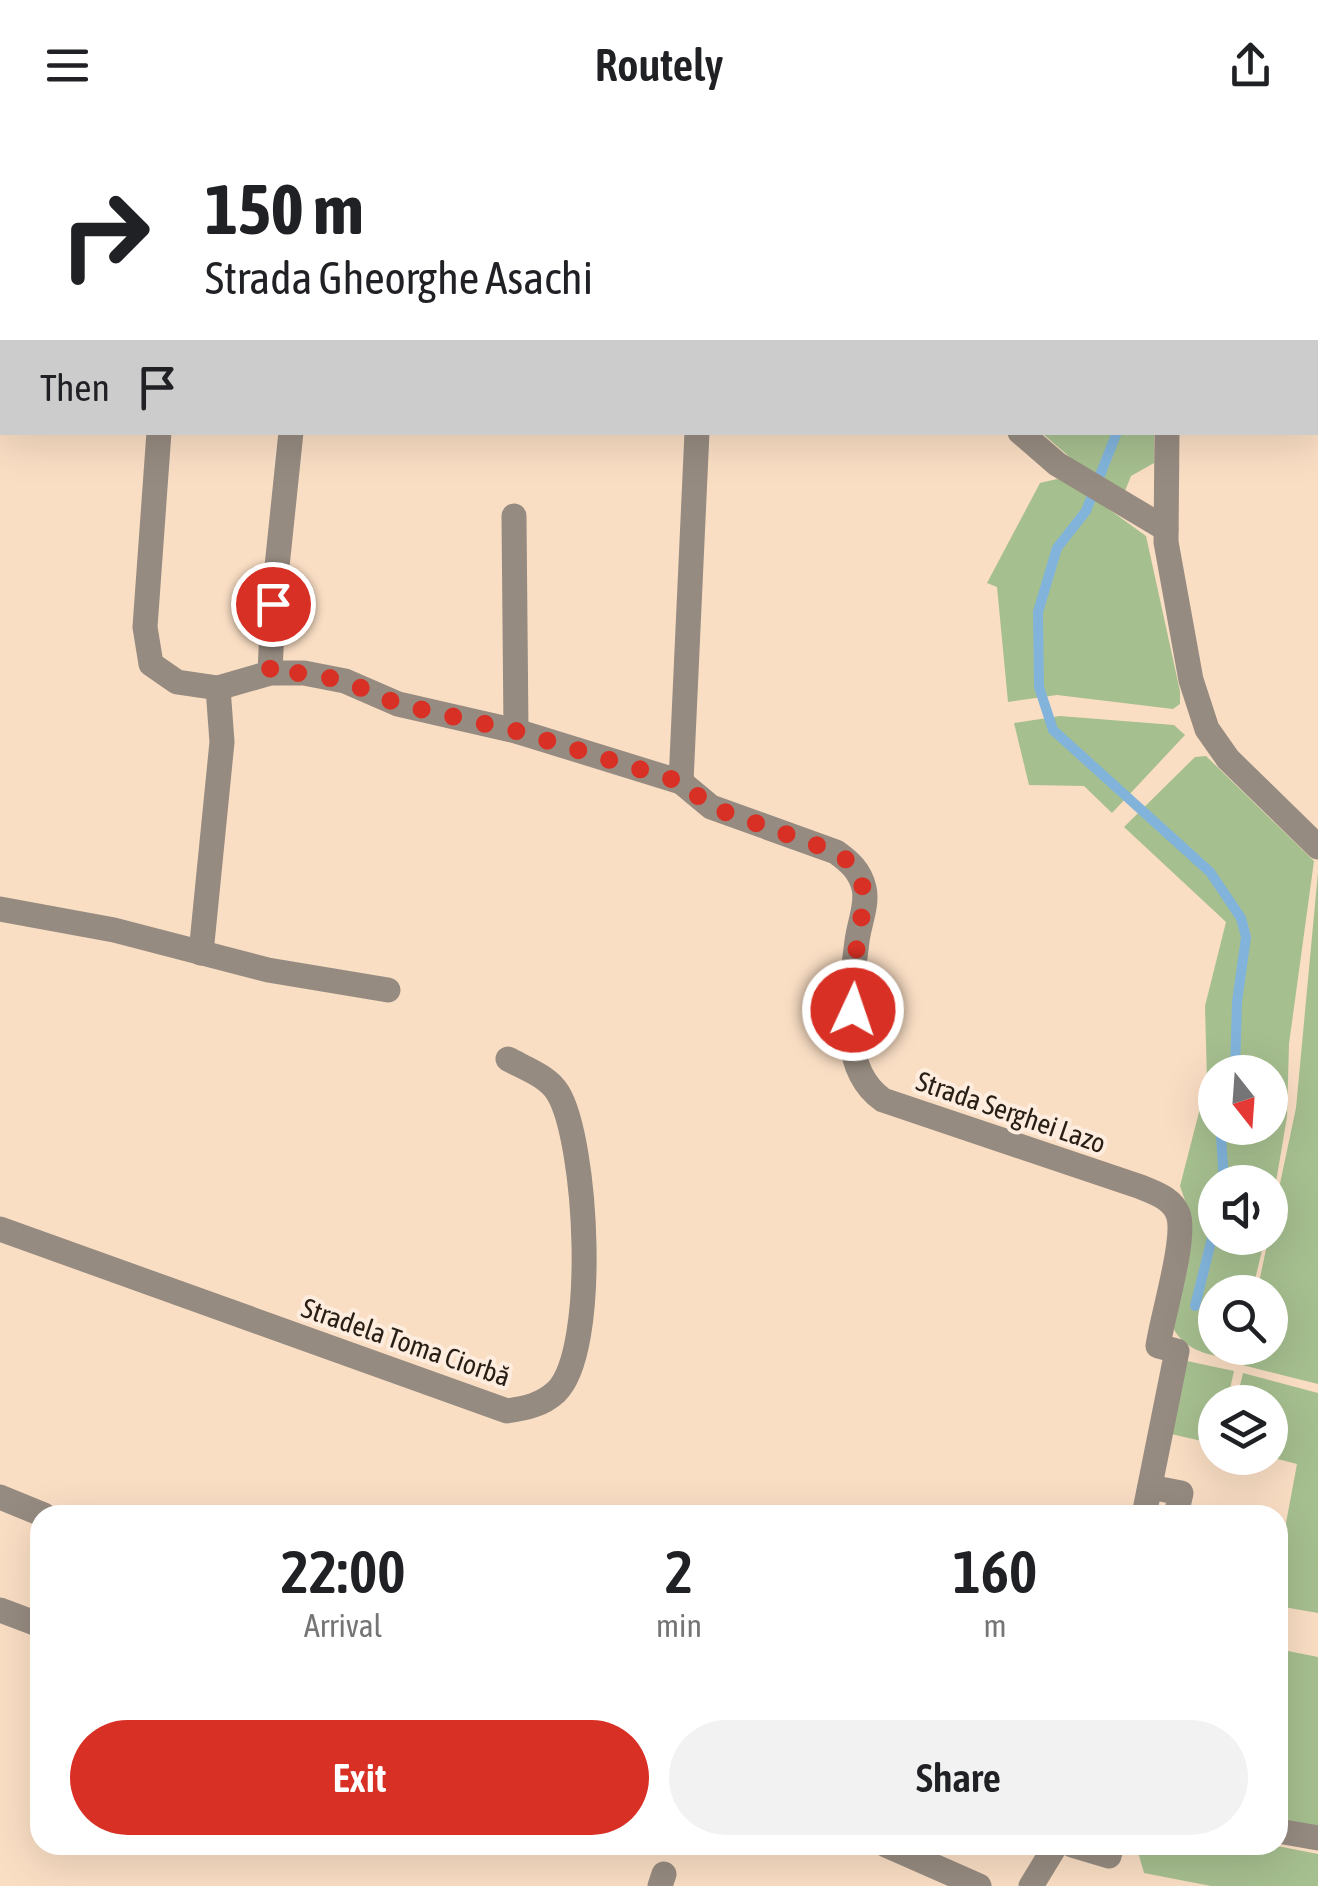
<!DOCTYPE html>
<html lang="en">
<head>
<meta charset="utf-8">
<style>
	body { margin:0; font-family:"Asap Condensed",sans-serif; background:#f2f2f2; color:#202124; height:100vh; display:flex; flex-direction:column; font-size:38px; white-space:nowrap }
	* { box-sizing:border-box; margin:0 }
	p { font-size:32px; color:#757577 }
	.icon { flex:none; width:55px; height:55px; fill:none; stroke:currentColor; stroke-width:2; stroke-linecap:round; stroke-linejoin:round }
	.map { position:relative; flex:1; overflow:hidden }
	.panel { position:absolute; left:30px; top:1375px; width:1258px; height:350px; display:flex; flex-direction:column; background:#fff; border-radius:30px; box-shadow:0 10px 40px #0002 }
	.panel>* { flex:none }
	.banner { position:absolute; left:0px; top:0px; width:1320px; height:305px; box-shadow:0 10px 40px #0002; background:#fff; color:#202124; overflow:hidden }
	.needle { width:65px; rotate:163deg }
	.buttons { position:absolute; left:1198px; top:925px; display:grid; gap:20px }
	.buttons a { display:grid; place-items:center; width:90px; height:90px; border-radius:50%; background:#fff; box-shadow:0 10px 40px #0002; font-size:50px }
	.pin { position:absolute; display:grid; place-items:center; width:85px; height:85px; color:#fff; margin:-42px; border:5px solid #fff; border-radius:50%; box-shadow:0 2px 10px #0007 }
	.me { position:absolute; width:110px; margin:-55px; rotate:3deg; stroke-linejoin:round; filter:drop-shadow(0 0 8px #0008) }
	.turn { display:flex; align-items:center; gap:35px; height:210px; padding:0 40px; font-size:45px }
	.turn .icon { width:130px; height:130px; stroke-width:2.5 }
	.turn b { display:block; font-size:70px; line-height:85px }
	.then { display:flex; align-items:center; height:95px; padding:0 40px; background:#0003; gap:20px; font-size:38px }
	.eta { display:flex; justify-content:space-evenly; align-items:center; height:170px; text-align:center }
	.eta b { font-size:60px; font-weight:600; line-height:70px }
	.button { display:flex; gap:20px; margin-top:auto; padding:20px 40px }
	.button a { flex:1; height:115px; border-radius:60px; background:#d93025; color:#fff; font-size:40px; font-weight:600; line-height:115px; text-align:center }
	.button a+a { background:#f2f2f2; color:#202124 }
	header { display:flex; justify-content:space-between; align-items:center; height:130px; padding:0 40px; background:#fff; font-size:45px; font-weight:600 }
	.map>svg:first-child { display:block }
	.green { fill:#a6bf8f; fill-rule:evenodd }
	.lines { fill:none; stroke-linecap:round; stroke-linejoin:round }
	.stream { stroke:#82b4db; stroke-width:10 }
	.minor { stroke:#968b80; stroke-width:25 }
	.route { stroke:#d93025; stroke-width:18; stroke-dasharray:0 32.4 }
	.labels { text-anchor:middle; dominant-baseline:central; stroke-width:8; stroke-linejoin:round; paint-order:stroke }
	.street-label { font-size:28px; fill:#281e15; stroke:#feedde }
</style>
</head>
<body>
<header><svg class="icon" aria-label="menu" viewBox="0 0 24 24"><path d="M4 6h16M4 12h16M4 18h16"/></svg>Routely<svg class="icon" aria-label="share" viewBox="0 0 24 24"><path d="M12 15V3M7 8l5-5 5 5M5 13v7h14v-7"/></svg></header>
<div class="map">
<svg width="1318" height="1756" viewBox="0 0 1318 1756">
	<rect width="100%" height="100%" fill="#fadec4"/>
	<g class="green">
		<path d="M 1042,303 L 1154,303 L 1154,333 L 1131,346 L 1125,361 L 1080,336 Z"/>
		<path d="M 1057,349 L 1074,354 L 1146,406 L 1180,561 L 1180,574 L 1173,579 L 1057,565 L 1008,572 L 997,457 L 987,453 L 1040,353 Z"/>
		<path d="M 1060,586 L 1174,595 L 1185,605 L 1112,683 L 1084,656 L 1029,655 L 1014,593 Z"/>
		<path d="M 1206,626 L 1314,731 L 1289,914 L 1287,987 L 1270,1087 L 1270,1052 L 1215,1052 L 1215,1108 L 1265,1108 L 1252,1162 L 1215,1162 L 1215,1218 L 1239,1218 L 1236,1230 C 1205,1224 1182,1221 1169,1190 L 1189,1082 L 1180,1056 L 1207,951 L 1205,876 L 1226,792 L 1124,697 L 1195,627 ZM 1215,942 L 1270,942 L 1270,998 L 1215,998 Z"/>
		<path d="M 1318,742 L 1318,1254 L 1242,1235 L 1245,1218 L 1270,1218 L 1270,1162 L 1257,1162 L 1296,978 Z"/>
		<path d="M 1187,1231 L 1234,1241 L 1227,1272 L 1215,1272 L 1215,1314 L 1171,1304 Z"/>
		<path d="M 1243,1243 L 1318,1263 L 1318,1483 L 1278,1476 L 1278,1436 L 1297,1334 L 1270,1327 L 1270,1272 L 1236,1272 Z"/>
		<path d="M 1278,1519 L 1318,1527 L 1318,1697 L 1278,1689 Z"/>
		<path d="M 1136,1715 L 1272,1715 L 1318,1724 L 1318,1756 L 1211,1756 L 1144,1743 Z"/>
	</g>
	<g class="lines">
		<g class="stream">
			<path d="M 1081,2 L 1083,0"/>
			<path d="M 1117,302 L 1086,381 L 1057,418 L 1038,482 L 1039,557 L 1053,600 L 1210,742 L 1241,788 L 1246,807 L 1237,872 L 1235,942"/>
			<path d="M 1224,1052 L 1221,1006 L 1224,998"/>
			<path d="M 1195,1176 L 1215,1096"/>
		</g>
		<g class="minor">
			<path d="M 131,0 L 131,2"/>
			<path d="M 1191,0 L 1191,2"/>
			<path d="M 305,2 L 305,0"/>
			<path d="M 505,2 L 505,0"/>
			<path d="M 718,2 L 718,0"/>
			<path d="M 159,302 L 145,497 L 151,534 L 177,552 L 218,558 L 222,612 L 201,823"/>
			<path d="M 1020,302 L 1057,334 L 1166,399"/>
			<path d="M 1167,302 L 1166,412 L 1191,550 L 1207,599 L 1228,629 L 1318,717"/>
			<path d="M 514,386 L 516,601"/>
			<path d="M 270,543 L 304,543 L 345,551 L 398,574 L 516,601 L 681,652 L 711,677 L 836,722 C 850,732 860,741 864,758 C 868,774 859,794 857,811 C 851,862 836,937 883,970 L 1141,1057 C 1155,1063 1172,1068 1178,1084 C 1187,1107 1162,1187 1158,1216 L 1177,1221 L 1144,1385"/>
			<path d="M 218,558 L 270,543 L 273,475 L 291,302"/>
			<path d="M 681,652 L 697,302"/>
			<path d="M 0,779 L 114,800 L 268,840 L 388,860"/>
			<path d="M 0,1099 L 507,1281 C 526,1278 542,1275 556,1262 C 599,1221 587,1011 558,963 C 548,946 524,938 508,929"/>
			<path d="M 1150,1357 L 1181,1363 L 1176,1385"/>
			<path d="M 0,1367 L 44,1385"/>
			<path d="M 0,1480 L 40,1495"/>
			<path d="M 1278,1701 L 1318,1708"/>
			<path d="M 886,1715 L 979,1756"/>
			<path d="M 1072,1715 L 1109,1726 L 1112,1715"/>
			<path d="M 660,1756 L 664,1744"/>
			<path d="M 1031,1756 L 1056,1715"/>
		</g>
	</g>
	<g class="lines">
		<path class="route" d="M 273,474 L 270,543 L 304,543 L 345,551 L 398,574 L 516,601 L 681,652 L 711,677 L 836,722 L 852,734 L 866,764 L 857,810 L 853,880"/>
	</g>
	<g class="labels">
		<g class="street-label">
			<text transform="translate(1011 982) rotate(19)">Strada Serghei Lazo</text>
			<text transform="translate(406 1212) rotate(19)">Stradela Toma Ciorbă</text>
		</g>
	</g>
</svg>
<div class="buttons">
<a><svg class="needle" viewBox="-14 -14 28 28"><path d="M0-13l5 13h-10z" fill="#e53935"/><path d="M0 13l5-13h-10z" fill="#757577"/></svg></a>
<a><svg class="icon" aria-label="sound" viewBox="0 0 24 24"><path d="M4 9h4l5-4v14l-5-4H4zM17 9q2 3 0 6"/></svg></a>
<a><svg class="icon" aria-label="search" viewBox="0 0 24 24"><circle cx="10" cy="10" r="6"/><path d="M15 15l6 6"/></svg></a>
<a><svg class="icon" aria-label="layers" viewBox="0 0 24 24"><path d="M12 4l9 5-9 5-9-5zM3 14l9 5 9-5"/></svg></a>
</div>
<div class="pin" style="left:273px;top:474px;background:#d93025"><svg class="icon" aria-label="arrive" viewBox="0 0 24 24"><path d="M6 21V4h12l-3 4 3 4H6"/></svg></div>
<svg class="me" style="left:853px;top:880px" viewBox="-20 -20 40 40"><circle r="17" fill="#d93025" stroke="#fff" stroke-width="3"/><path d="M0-11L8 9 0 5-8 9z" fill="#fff"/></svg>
<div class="banner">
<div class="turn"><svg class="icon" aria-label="right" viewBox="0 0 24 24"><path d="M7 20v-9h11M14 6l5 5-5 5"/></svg><div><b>150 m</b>Strada Gheorghe Asachi</div></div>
<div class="then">Then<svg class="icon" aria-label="arrive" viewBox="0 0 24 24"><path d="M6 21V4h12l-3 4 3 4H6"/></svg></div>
</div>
<section class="panel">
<div class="eta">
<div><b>22:00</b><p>Arrival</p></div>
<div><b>2</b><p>min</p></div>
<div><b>160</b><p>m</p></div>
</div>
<div class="button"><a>Exit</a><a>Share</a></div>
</section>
</div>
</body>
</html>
